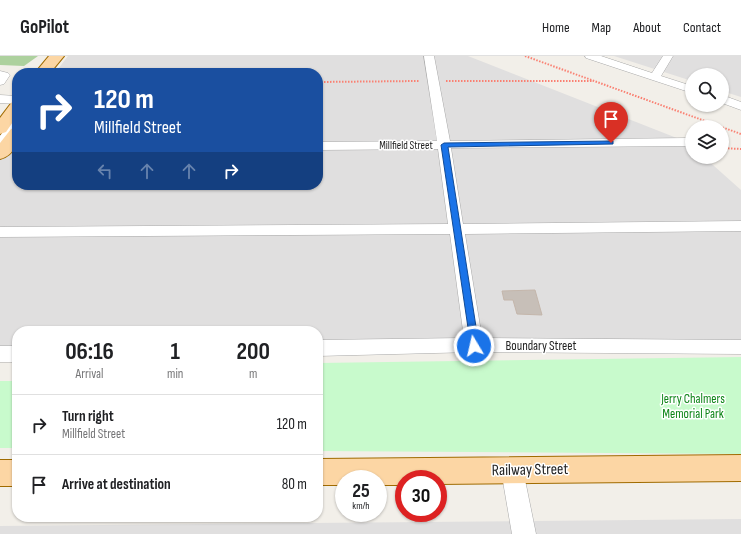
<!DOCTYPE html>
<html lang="en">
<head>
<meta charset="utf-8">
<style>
	body { margin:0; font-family:"Sofia Sans Condensed",sans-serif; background:#f2f2f2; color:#202124; height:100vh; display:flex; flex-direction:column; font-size:15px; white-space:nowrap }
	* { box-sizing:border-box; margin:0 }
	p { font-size:13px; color:#757577 }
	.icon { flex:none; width:22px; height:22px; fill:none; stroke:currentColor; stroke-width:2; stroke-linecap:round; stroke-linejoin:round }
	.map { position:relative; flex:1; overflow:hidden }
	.side { position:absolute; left:12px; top:270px; width:311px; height:196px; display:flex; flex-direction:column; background:#fff; border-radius:16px; box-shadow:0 1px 3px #0004 }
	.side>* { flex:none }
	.top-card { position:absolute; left:12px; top:12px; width:311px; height:122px; border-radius:16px; box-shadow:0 1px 3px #0004; background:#1a4fa0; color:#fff; overflow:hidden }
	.controls { position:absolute; left:685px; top:12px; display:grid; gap:8px }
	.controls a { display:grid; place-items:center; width:44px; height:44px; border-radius:50%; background:#fff; box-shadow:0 1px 3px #0004; font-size:20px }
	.speed { position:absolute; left:335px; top:414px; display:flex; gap:8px; font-size:20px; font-weight:700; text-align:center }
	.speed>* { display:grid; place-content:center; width:52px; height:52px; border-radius:50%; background:#fff; box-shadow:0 1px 3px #0004; line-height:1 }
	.speed small { font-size:10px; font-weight:400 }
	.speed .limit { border:6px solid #d22; background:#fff; color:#111 }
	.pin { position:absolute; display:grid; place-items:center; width:34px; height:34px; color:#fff; margin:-41px -17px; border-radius:50% 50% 50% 0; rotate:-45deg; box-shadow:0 0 4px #0007 }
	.pin .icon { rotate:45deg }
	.me { position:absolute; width:44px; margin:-22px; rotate:351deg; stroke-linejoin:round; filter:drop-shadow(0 0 3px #0008) }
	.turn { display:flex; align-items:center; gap:14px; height:84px; padding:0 16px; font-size:18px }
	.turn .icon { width:52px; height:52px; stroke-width:2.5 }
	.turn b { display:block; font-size:28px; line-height:34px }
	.lanes { display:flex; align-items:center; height:38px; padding:0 16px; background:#0003; justify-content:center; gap:20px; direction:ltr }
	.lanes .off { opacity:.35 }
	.eta { display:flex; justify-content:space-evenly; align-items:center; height:68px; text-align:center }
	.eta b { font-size:24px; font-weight:700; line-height:28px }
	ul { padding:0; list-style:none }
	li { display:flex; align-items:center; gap:12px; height:60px; padding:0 16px; border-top:1px solid #e0e0e0 }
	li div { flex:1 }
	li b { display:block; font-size:15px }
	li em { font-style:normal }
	header { display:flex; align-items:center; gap:24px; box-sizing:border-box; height:56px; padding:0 20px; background:#fff; border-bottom:1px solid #e0e0e0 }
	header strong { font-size:19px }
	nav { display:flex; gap:22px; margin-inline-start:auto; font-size:14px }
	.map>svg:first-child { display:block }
	.residential { fill:#e0dfdf }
	.forest { fill:#add19e }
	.park { fill:#c8facc }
	.building { fill:#c7bfb8; stroke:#c4b6ab }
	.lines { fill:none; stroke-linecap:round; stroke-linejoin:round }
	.minor-casing { stroke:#a9a9a9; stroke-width:1 }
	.major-casing { stroke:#a06b00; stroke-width:2 }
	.path { stroke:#fa8072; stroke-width:2; stroke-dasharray:1.5 1.5; stroke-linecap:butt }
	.minor { fill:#fff; fill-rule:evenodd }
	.major { fill:#fcd6a4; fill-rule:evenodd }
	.route { fill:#1a73e8; stroke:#114b97 }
	.labels { text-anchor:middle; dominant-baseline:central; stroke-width:3; stroke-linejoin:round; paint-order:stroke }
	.far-street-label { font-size:11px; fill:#222; stroke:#fff }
	.street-label { font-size:13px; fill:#222; stroke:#fff }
	.park-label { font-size:13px; fill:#0c8416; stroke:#fff }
	.near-street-label { font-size:16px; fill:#222; stroke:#fff }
</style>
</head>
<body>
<header>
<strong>GoPilot</strong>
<nav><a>Home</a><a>Map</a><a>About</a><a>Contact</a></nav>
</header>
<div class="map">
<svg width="741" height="478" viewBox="0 0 741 478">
	<rect width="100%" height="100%" fill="#f2efe9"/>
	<g class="residential">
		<path d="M 68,0 L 468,0 L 687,86 L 692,91 L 692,101 L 704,101 L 741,134 L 741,291 L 318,292 L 318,275 L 17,275 L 17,298 L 0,298 L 0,98 L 17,76 L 17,129 L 318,129 L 318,17 L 55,17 Z"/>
		<path d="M 614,0 L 741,0 L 741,41 L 722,35 L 722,19 L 692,19 L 692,25 Z"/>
		<path d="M 741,463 L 741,478 L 0,478 L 0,470 Z"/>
	</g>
	<path class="forest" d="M 0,0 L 38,0 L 24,10 L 0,9 Z"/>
	<g class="park">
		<path d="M 741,301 L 741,398 L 318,395 L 318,307 Z"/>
		<rect x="0" y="325" width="17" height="67"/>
	</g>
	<path class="building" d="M 535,234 L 542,259 L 517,258 L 513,244 L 504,244 L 502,235 Z"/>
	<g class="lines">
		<g class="minor-casing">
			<g id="minor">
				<path d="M 424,0 L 434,0 L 450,85 L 687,82 L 692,84 L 692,89 L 687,90 L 451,92 L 463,168 L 741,165 L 741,175 L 465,178 L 482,282 L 741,284 L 741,298 L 474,296 L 318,300 L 318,284 L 464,282 L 450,178 L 0,181 L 0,171 L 448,168 L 438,93 L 318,94 L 318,86 L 437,85 Z"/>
				<path d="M 585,0 L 601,0 L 652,17 L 663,0 L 673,0 L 661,20 L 692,30 L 692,37 L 586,2 Z"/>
				<path d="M 0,15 L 8,17 L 10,19 L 4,28 L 0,29 Z"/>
				<path d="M 0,39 L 17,40 L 17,48 L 0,47 Z"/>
				<path d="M 722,39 L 741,46 L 741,54 L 722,47 Z"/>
				<path d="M 17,60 L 17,73 L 5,92 L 0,93 L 0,80 L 13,61 Z"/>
				<rect x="0" y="290" width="17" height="16"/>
				<path d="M 512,404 L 520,407 L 523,414 L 536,478 L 512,478 L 501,414 L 504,407 Z"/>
			</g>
		</g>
		<g class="major-casing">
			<g id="major">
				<path d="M 49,0 L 64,0 L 50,17 L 35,17 Z"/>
				<path d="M 17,44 L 17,60 L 6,76 L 0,78 L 0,62 L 12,46 Z"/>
				<path d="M 17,71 C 17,85 16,99 0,103 L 0,87 L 11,73 Z"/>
				<path d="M 741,399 L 741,425 L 438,428 L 438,423 L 404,423 L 404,429 L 378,429 L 378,423 L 344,423 L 344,429 L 318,429 L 318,403 Z"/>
				<rect x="0" y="404" width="17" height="26"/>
			</g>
		</g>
		<g class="path">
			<path d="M 525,0 L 741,78"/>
			<path d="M 446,25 L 593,25"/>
			<path d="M 318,26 L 419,25"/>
			<path d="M 722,92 L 741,93"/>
		</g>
		<use href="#minor" class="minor"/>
		<use href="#major" class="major"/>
	</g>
	<path class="route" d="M 611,85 L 613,85 L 613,88 L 448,91 L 479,290 L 478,292 L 471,292 L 441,89 L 444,87 Z"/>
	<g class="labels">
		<g class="far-street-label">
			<text x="406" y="89">Millfield Street</text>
		</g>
		<g class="street-label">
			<text x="541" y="290">Boundary Street</text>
		</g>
		<g class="park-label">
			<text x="693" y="343">Jerry Chalmers<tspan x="693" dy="15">Memorial Park</tspan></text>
		</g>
		<g class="near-street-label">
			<text transform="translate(530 414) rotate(-1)">Railway Street</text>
		</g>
	</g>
</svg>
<div class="controls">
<a><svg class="icon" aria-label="search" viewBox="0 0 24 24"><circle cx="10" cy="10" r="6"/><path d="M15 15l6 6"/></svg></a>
<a><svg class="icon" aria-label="layers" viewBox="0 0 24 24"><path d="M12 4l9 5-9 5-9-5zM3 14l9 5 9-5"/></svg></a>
</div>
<div class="speed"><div>25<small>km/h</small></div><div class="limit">30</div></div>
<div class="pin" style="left:611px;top:87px;background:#d93025"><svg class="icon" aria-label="arrive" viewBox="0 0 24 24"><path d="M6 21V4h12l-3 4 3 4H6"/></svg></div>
<svg class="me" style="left:474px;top:290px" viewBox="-20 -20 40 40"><circle r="17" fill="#1a73e8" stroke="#fff" stroke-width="3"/><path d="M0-11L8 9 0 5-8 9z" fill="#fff"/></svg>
<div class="top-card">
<div class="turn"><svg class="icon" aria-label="right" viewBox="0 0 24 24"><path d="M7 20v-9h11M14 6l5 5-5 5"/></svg><div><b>120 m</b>Millfield Street</div></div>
<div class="lanes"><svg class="icon off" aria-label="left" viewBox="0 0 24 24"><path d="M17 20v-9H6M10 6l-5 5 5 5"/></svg><svg class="icon off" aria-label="ahead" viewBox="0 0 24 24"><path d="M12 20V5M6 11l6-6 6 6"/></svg><svg class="icon off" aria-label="ahead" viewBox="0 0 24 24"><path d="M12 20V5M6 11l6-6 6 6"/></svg><svg class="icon" aria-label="right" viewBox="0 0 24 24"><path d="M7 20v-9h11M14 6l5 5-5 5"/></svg></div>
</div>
<section class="side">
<div class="eta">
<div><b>06:16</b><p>Arrival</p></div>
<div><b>1</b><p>min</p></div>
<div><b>200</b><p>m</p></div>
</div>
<ul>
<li><svg class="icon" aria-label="right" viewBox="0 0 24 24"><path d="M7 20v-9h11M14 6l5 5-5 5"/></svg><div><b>Turn right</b><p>Millfield Street</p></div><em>120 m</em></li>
<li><svg class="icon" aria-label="arrive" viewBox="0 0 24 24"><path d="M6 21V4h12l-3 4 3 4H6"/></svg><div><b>Arrive at destination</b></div><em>80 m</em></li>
</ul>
</section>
</div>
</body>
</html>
